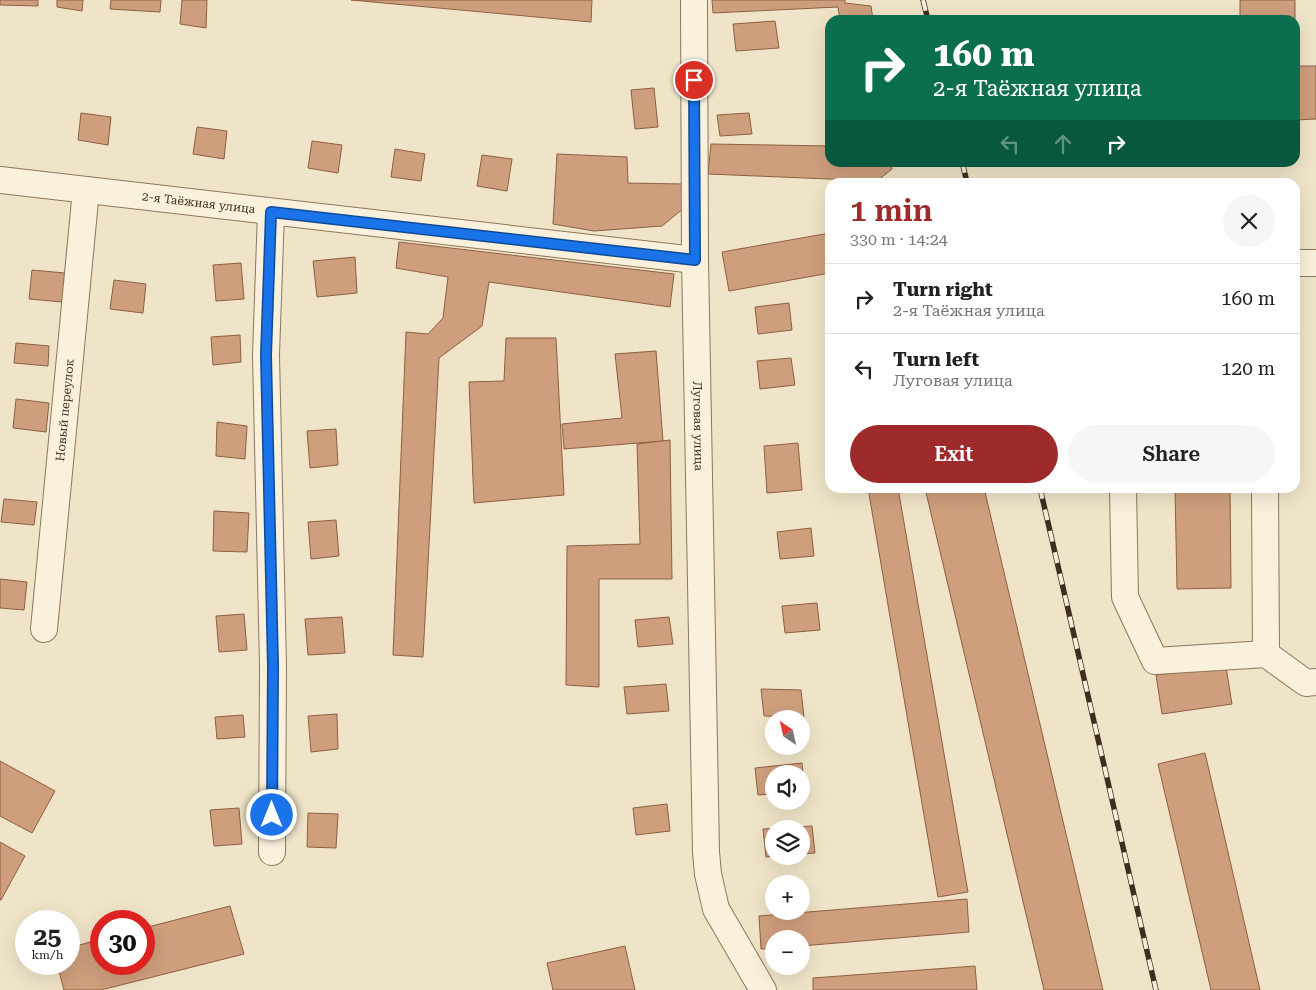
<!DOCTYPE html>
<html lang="en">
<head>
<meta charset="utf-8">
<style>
	body { margin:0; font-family:"Roboto Serif",serif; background:#f6f6f6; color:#222; height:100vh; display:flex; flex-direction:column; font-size:19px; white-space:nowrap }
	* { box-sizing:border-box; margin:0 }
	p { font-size:16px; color:#767676 }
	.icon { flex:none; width:28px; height:28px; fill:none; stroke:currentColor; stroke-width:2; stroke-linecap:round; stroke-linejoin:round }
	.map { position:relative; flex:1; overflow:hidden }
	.details { position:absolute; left:825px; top:178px; width:475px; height:315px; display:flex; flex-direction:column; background:#fff; border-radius:15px; box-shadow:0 5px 20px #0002 }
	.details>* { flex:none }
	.guide { position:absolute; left:825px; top:15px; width:475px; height:152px; border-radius:15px; box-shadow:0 5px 20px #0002; background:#0b6e4f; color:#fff; overflow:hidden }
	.needle { width:32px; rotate:326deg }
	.controls { position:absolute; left:765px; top:710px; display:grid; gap:10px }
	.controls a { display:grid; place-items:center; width:45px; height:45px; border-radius:50%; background:#fff; box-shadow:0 5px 20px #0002; font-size:25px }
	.speed { position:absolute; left:15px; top:910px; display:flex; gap:10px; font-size:25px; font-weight:700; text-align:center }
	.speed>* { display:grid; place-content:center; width:65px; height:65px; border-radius:50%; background:#fff; box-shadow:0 5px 20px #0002; line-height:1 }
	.speed small { font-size:12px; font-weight:400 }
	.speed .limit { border:8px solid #d22; background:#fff; color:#111 }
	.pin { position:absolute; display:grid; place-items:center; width:42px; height:42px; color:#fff; margin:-21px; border:2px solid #fff; border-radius:50%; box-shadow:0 1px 5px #0007 }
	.me { position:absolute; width:55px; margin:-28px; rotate:0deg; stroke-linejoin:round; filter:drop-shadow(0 0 4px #0008) }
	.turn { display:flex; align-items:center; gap:18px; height:105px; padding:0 25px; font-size:22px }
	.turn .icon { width:65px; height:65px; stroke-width:2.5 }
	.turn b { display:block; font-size:35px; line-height:42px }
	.lanes { display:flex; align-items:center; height:48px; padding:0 25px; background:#0003; justify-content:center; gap:25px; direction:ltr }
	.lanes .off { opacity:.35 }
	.round { display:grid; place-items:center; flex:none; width:52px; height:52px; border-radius:26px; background:#f6f6f6 }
	.summary { display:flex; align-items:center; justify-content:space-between; height:85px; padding:0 25px }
	h1 { font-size:30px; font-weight:600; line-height:38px; color:#9e2a2b }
	.primary-button { display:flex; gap:10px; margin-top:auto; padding:10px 25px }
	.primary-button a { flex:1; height:58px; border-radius:30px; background:#9e2a2b; color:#fff; font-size:20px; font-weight:600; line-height:58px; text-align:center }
	.primary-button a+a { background:#f6f6f6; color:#222 }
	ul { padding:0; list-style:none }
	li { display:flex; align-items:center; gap:15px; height:70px; padding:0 25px; border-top:1px solid #e0e0e0 }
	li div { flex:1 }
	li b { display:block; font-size:19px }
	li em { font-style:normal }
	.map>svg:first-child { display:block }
	.building { fill:#cf9f7d; stroke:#8d5f41 }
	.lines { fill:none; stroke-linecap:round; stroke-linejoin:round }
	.minor-casing { stroke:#8d765c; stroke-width:28 }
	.minor { stroke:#faf1dc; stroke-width:26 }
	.rail-casing { stroke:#3d2e20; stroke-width:5.5 }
	.rail { stroke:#f7eed8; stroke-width:4; stroke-dasharray:11; stroke-linecap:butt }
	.route-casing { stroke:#114b97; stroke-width:12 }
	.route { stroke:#1a73e8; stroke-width:9 }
	.labels { text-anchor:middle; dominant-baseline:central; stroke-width:4; stroke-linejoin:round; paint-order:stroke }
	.street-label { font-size:12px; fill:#3d2e20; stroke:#f7eed8 }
</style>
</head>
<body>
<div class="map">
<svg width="1316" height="990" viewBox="0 0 1316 990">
	<rect width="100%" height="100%" fill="#f0e4c8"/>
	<g class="building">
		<path d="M 0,0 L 38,0 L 38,6 L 0,5 Z"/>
		<path d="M 57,0 L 83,0 L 82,11 L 57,7 Z"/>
		<path d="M 111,0 L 161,0 L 160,12 L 110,9 Z"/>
		<path d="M 182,0 L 207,0 L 206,28 L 180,24 Z"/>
		<path d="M 351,0 L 592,0 L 591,22 Z"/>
		<path d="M 712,0 L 845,0 L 845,3 L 871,6 L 873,20 L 840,20 L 838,7 L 713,13 Z"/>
		<path d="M 1240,0 L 1295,0 L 1295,46 L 1295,20 L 1240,20 Z"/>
		<path d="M 775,21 L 779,48 L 736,51 L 733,24 Z"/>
		<path d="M 1295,66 L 1316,66 L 1316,119 L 1295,120 Z"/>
		<path d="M 654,88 L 658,127 L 635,129 L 631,90 Z"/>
		<path d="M 81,113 L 111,117 L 108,145 L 78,140 Z"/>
		<path d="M 749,113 L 752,134 L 720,136 L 717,115 Z"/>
		<path d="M 197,127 L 227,131 L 224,159 L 193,154 Z"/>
		<path d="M 312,141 L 342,145 L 338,173 L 308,168 Z"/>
		<path d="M 711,144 L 830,146 L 830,162 L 891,162 L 892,169 L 877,181 L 708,174 Z"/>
		<path d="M 395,149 L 425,154 L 421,181 L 391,177 Z"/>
		<path d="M 557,154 L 627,157 L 628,183 L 683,184 L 684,208 L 662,226 L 594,231 L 553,224 Z"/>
		<path d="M 482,155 L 512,159 L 507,191 L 477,186 Z"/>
		<path d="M 830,233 L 830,273 L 729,291 L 722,252 Z"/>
		<path d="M 399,242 L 674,274 L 670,307 L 489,282 L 482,326 L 439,358 L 423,657 L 393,655 L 406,332 L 428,334 L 443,318 L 448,277 L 396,268 Z"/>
		<path d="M 355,257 L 357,293 L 317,297 L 313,261 Z"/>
		<path d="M 241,263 L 244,299 L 216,301 L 213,265 Z"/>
		<path d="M 32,270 L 65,273 L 62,302 L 29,299 Z"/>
		<path d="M 114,280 L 146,284 L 143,313 L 110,309 Z"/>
		<path d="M 789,303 L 792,330 L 758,334 L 755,307 Z"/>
		<path d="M 240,335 L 241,362 L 213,365 L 211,337 Z"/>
		<path d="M 506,338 L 556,338 L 564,495 L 474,503 L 469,382 L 504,381 Z"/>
		<path d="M 16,343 L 49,346 L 48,366 L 14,363 Z"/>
		<path d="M 656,351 L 663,441 L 564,449 L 562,424 L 622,418 L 615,354 Z"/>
		<path d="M 791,358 L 795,385 L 760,389 L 757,361 Z"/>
		<path d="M 16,399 L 49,403 L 46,432 L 13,428 Z"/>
		<path d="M 217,422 L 247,426 L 245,459 L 216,456 Z"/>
		<path d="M 336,429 L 338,465 L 310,468 L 307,431 Z"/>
		<path d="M 670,440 L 672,579 L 599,579 L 599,687 L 566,685 L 567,546 L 640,544 L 637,444 Z"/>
		<path d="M 798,443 L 802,490 L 767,493 L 764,446 Z"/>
		<path d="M 868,488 L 898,488 L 968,892 L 938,897 Z"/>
		<path d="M 925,488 L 984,488 L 1103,990 L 1044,990 Z"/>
		<path d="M 1175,488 L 1230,488 L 1231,588 L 1177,589 Z"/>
		<path d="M 4,499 L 37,502 L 34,525 L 1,522 Z"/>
		<path d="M 214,511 L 249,513 L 247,552 L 213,551 Z"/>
		<path d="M 336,520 L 339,556 L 311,559 L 308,522 Z"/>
		<path d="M 811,528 L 814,556 L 780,559 L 777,532 Z"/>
		<path d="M 0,579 L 27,582 L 24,610 L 0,608 Z"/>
		<path d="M 817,603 L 820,630 L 785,633 L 782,606 Z"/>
		<path d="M 244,614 L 247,650 L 219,652 L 216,616 Z"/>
		<path d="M 342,617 L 345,653 L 308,655 L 305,619 Z"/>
		<path d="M 669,617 L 673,644 L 638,647 L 635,620 Z"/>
		<path d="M 1226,667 L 1232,704 L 1162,714 L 1156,675 Z"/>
		<path d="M 666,684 L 669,711 L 627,714 L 624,687 Z"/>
		<path d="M 761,689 L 801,690 L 804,717 L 764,716 Z"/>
		<path d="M 337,714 L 338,749 L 311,752 L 308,716 Z"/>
		<path d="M 243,715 L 245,737 L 217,739 L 215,717 Z"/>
		<path d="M 1205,753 L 1260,990 L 1211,990 L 1158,764 Z"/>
		<path d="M 0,761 L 55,791 L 32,833 L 0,816 Z"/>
		<path d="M 802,763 L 805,791 L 801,791 L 801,774 L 774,774 L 774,794 L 758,795 L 755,768 Z"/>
		<path d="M 667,804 L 670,831 L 636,835 L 633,808 Z"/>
		<path d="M 239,808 L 242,844 L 214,846 L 210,810 Z"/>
		<path d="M 308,813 L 338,814 L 336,848 L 307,847 Z"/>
		<path d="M 812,826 L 815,853 L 801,854 L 801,829 L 774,829 L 774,856 L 766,857 L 763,829 Z"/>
		<path d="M 0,842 L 25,856 L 1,900 L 0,900 Z"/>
		<path d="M 967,899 L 969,932 L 801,946 L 801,939 L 774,939 L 774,948 L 761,949 L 759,916 Z"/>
		<path d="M 230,906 L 244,954 L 101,990 L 64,990 L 57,964 L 69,964 L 69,948 L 101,939 L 101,964 L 144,964 L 144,928 Z"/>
		<path d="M 625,946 L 635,990 L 553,990 L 547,963 Z"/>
		<path d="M 975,966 L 977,990 L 813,990 L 813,978 Z"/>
	</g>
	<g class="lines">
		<g class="minor-casing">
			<g id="minor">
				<path id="s1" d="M 694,0 L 695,260 L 706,852 L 708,874 L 716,909 L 763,990"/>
				<path id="s2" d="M 0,180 L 695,260"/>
				<path d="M 271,212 L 266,355 L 273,666 L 272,852"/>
				<path d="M 1295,263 L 1316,263"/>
				<path d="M 1123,488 L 1125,597 L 1155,661 L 1266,654 L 1306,683 L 1316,682"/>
				<path d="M 1265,488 L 1266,654"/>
				<path id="s3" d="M 44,629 L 86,190"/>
			</g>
		</g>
		<use href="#minor" class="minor"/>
		<g class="rail-casing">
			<g id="rail">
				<path d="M 923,0 L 928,20"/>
				<path d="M 962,162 L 967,182"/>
				<path d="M 1040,488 L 1156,990"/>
			</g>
		</g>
		<use href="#rail" class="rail"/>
	</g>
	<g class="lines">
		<g class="route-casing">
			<path id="route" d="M 272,815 L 273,666 L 266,355 L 271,212 L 695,260 L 694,80"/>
		</g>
		<use href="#route" class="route"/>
	</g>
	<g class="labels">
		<g class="street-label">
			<text stroke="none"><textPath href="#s2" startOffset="200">2-я Таёжная улица</textPath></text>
			<text stroke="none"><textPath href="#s3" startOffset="220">Новый переулок</textPath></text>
			<text stroke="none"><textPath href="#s1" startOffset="426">Луговая улица</textPath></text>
		</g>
	</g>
</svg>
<div class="controls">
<a><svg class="needle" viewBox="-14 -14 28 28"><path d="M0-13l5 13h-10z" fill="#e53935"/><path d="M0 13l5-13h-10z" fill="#767676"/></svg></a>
<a><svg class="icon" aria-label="sound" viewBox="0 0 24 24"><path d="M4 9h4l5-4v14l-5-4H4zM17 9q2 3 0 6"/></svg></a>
<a><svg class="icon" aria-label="layers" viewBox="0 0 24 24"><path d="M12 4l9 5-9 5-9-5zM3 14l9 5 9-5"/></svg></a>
<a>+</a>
<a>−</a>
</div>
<div class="speed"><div>25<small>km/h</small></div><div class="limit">30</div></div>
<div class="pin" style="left:694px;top:80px;background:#d93025"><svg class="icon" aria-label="arrive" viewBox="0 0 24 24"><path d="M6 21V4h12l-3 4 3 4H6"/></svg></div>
<svg class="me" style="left:272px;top:815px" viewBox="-20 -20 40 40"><circle r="17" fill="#1a73e8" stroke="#fff" stroke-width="3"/><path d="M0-11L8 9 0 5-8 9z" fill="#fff"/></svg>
<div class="guide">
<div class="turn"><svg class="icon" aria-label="right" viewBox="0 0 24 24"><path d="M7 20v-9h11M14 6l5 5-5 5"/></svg><div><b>160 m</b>2-я Таёжная улица</div></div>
<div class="lanes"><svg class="icon off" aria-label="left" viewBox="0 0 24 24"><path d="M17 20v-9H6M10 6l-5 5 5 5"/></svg><svg class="icon off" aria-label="ahead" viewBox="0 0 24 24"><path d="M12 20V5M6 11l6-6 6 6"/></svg><svg class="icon" aria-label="right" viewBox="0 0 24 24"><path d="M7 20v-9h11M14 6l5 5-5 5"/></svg></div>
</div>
<section class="details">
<div class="summary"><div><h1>1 min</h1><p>330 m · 14:24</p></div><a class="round"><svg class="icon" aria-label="close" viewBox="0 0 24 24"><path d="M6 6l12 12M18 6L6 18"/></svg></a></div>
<ul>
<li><svg class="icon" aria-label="right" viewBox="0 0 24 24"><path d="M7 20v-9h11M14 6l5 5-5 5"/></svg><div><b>Turn right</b><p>2-я Таёжная улица</p></div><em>160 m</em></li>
<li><svg class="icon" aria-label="left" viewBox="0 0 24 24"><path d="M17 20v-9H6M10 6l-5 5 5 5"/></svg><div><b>Turn left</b><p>Луговая улица</p></div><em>120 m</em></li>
</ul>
<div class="primary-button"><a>Exit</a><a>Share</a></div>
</section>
</div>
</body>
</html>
